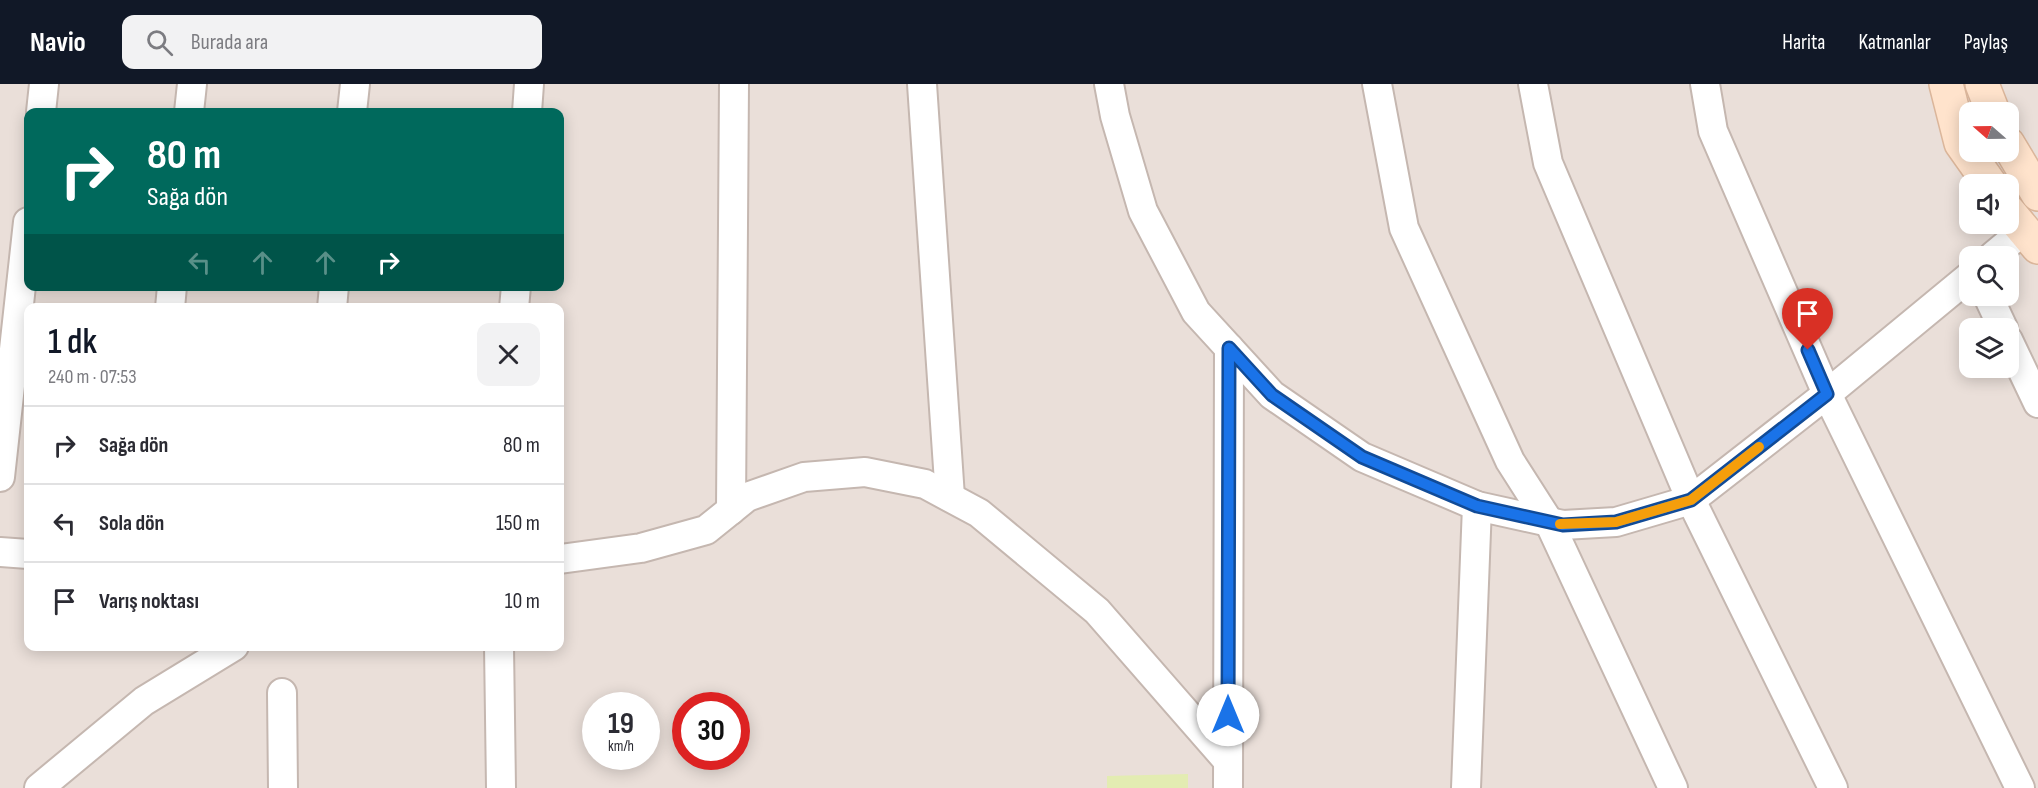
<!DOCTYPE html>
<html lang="tr">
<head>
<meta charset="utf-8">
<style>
	body { margin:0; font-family:"Sofia Sans Condensed",sans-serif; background:#f2f2f3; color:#2b2b33; height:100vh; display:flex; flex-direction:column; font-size:22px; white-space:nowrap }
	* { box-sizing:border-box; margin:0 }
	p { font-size:20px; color:#7c7c81 }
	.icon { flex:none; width:33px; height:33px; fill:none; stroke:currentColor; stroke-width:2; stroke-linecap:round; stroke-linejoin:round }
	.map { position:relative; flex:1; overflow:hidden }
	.drawer { position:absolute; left:24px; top:219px; width:540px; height:348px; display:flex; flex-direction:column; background:#fff; border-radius:12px; box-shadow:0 3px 15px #0003 }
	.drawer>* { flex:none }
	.hud { position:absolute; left:24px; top:24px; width:540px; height:183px; border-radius:12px; box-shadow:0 3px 15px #0003; background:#00695c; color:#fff; overflow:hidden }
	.needle { width:39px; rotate:290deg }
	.buttons { position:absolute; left:1959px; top:18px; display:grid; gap:12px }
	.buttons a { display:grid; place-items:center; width:60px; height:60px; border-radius:12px; background:#fff; box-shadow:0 3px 15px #0003; font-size:30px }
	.speed { position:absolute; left:582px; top:608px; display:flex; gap:12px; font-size:30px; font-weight:700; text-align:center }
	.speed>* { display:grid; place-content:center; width:78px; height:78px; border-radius:50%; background:#fff; box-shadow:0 3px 15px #0003; line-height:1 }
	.speed small { font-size:15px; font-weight:400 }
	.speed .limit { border:9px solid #d22; background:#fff; color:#111 }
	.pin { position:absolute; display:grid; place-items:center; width:51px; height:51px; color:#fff; margin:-62px -26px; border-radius:50% 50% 50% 0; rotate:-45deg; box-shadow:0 0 6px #0007 }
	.pin .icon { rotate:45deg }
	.me { position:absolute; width:66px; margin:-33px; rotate:0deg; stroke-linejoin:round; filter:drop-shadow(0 0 4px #0008) }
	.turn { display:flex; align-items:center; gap:21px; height:126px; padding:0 24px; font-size:27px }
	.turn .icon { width:78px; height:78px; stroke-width:2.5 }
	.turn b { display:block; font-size:42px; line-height:51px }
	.lanes { display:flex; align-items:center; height:57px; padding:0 24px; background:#0003; justify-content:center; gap:30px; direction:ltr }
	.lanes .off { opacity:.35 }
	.round { display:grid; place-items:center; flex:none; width:63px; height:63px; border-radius:12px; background:#f2f2f3 }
	.overview { display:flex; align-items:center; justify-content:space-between; height:102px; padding:0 24px }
	h1 { font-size:36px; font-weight:600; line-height:45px; color:#111827 }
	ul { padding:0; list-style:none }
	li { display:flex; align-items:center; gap:18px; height:78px; padding:0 24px; border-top:2px solid #e1e1e2 }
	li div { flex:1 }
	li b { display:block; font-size:22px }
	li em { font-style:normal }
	header { display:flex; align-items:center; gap:36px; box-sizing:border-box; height:84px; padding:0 30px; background:#111827; color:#fff }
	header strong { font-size:28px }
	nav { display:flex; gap:33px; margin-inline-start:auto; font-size:21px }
	.search { width:420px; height:54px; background:#f2f2f3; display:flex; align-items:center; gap:15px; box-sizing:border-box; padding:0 21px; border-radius:12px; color:#7c7c81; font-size:22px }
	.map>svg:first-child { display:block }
	.residential { fill:#eadfd9; fill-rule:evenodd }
	.green { fill:#e3ecb2 }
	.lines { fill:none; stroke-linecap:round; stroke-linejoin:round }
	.street-casing { stroke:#c5b7b0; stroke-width:32 }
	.secondary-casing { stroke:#dbb69b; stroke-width:36 }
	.street { stroke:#fff; stroke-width:28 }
	.secondary { stroke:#ffe3cc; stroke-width:33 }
	.route-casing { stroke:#114b97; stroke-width:15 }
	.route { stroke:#1a73e8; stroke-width:10 }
	.slow { stroke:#f59e0b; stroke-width:10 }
</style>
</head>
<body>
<header>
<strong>Navio</strong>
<div class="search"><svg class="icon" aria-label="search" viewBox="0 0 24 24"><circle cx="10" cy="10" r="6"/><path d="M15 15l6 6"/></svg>Burada ara</div>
<nav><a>Harita</a><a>Katmanlar</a><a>Paylaş</a></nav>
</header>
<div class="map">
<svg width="2038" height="704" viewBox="0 0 2038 704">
	<rect width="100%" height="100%" fill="#f6efeb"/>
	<path class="residential" d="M 0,0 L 2038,0 L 2038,704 L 0,704 ZM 28,28 L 560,28 L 560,202 L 28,202 ZM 1970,28 L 2008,28 L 2008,68 L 1970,68 ZM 1970,100 L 2008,100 L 2008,140 L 1970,140 ZM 1970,172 L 2008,172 L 2008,212 L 1970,212 ZM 28,224 L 560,224 L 560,562 L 28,562 ZM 1970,244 L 2008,244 L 2008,284 L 1970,284 ZM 596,621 L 646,621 L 646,672 L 596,672 ZM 686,621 L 736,621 L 736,672 L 686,672 Z"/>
	<path class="green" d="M 1188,690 L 1188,704 L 1107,704 L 1107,692 Z"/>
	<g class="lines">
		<g class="street-casing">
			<g id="street">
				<path d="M 922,0 L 950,413"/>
				<path d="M 1109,0 L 1115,32 L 1143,127 L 1196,228 L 1272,311 L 1362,373 L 1477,422 L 1563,441 L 1616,438 L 1691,416 L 1827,310 L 1970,192"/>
				<path d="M 1377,0 L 1404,144 L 1510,377 L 1549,438 L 1673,704"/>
				<path d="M 1533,0 L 1548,79 L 1691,416 L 1833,704"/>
				<path d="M 1705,0 L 1713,47 L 1827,310 L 2020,704"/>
				<path d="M 41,28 L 44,0"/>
				<path d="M 189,28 L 192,0"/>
				<path d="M 352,28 L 355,0"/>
				<path d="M 527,28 L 529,0"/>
				<path d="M 1993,172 L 2023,147"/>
				<path d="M 1988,212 L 2003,244"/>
				<path d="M 170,224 L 172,202"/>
				<path d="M 332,224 L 334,202"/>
				<path d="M 514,224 L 516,202"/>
				<path d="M 2008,256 L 2038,319"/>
				<path d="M 0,393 L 28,138"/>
				<path d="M 731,426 L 734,0"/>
				<path d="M 0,468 L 28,470"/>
				<path d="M 560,475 L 641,464 L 706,446 L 747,413 L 804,393 L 865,388 L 925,400 L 979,429 L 1097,527 L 1228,677"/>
				<path d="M 499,562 L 501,704"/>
				<path d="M 282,609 L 283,704"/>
				<path d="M 39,704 L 144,617 L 234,562"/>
				<path d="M 1228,704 L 1229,264"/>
				<path d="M 1466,704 L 1477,422"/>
			</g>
		</g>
		<g class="secondary-casing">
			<g id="secondary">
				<path d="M 1946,0 L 1961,59 L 1990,100"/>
				<path d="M 1982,0 L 1993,28"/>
				<path d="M 2008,60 L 2038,110"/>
				<path d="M 2008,127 L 2038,163"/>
			</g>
		</g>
		<use href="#street" class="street"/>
		<use href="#secondary" class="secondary"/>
	</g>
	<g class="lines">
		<g class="route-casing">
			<path id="route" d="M 1228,631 L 1229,264 L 1272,311 L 1362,373 L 1477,422 L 1563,441 L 1616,438 L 1691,416 L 1827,310 L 1808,266"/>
		</g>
		<use href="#route" class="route"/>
		<path class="slow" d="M 1560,440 L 1616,438 L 1691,416 L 1759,363"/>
	</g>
</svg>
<div class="buttons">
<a><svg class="needle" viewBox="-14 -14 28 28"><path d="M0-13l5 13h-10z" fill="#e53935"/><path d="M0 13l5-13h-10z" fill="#7c7c81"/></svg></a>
<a><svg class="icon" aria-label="sound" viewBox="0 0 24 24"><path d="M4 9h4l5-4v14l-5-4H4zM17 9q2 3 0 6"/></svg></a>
<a><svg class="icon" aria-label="search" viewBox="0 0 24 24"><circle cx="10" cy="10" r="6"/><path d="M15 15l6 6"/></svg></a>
<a><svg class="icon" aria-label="layers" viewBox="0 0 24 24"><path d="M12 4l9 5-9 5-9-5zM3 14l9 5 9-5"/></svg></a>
</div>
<div class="speed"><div>19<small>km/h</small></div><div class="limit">30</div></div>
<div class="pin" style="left:1808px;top:266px;background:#d93025"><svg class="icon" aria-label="arrive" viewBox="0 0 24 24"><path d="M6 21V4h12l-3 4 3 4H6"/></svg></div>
<svg class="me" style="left:1228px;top:631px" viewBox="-20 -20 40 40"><circle r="19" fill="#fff"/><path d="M0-13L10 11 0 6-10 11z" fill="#1a73e8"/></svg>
<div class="hud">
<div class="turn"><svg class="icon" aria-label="right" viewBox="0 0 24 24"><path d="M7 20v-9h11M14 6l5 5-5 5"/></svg><div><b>80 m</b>Sağa dön</div></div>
<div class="lanes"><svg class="icon off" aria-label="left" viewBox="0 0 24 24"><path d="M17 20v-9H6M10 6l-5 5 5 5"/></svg><svg class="icon off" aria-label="ahead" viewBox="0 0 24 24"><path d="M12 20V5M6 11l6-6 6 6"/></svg><svg class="icon off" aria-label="ahead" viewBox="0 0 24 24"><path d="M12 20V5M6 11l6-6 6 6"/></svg><svg class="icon" aria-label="right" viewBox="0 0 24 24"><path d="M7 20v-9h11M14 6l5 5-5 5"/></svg></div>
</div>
<section class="drawer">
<div class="overview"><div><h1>1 dk</h1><p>240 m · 07:53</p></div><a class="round"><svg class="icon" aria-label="close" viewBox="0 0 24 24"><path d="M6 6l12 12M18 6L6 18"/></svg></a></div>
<ul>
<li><svg class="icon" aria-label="right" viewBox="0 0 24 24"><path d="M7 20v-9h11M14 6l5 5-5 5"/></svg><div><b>Sağa dön</b></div><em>80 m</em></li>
<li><svg class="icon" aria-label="left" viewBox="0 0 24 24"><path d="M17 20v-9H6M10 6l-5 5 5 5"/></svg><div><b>Sola dön</b></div><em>150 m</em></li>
<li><svg class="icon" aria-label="arrive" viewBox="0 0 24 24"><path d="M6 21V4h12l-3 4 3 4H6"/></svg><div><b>Varış noktası</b></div><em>10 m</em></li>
</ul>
</section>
</div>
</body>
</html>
